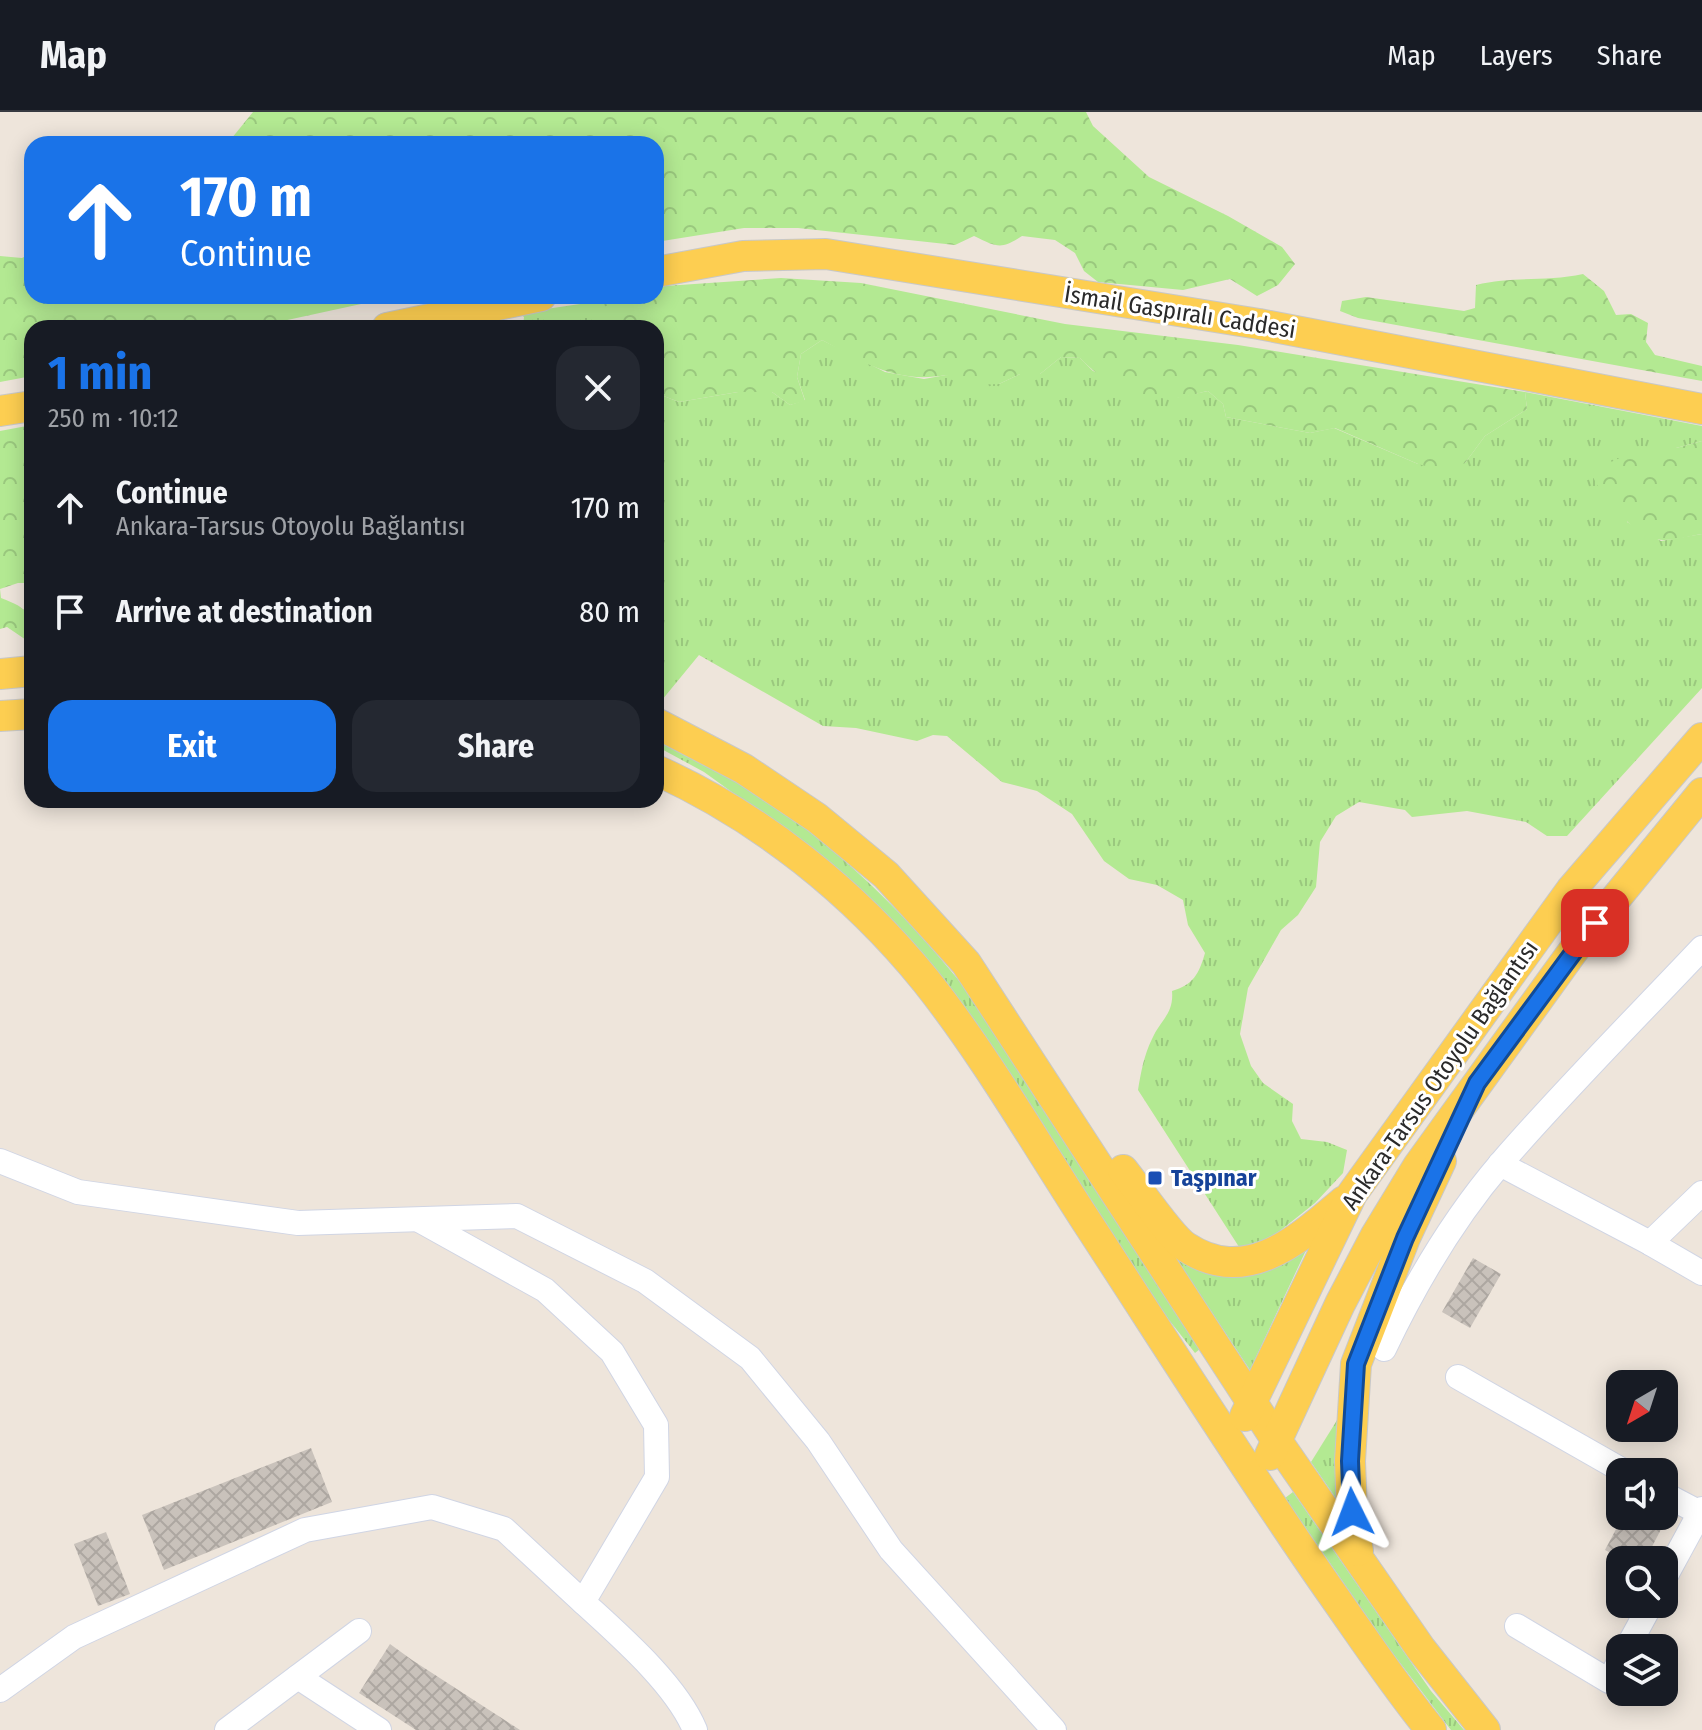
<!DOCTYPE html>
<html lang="en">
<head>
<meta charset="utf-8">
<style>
	body { margin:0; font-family:"Fira Sans Condensed",sans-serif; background:#242831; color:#f1f3f6; height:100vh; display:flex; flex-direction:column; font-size:30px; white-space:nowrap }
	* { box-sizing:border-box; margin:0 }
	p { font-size:26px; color:#9ea1a6 }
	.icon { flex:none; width:44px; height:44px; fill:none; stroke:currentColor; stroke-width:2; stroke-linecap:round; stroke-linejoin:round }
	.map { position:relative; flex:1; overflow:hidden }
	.side { position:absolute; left:24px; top:208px; width:640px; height:488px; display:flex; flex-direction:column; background:#171b24; border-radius:24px; box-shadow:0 4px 20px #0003 }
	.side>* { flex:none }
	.banner { position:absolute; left:24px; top:24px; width:640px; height:168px; border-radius:24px; box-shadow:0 4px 20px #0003; background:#1a73e8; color:#fff; overflow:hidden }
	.needle { width:52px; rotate:219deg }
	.controls { position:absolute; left:1606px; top:1258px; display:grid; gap:16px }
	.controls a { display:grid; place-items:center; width:72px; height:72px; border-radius:16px; background:#171b24; box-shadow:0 4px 20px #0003; font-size:40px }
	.pin { position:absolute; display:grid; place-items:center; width:68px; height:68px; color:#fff; margin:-34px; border-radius:16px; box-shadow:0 4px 12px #0006 }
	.me { position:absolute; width:88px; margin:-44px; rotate:357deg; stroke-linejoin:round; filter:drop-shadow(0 0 6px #0008) }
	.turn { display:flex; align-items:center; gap:28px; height:168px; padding:0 24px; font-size:36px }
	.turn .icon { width:104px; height:104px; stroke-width:2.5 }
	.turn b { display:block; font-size:56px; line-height:68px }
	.round { display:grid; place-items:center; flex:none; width:84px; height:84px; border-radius:24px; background:#242831 }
	.summary { display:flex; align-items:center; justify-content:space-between; height:136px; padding:0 24px }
	h1 { font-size:48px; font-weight:700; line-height:60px; color:#1a73e8 }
	.button { display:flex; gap:16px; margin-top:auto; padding:16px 24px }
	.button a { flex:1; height:92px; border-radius:24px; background:#1a73e8; color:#fff; font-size:32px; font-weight:700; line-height:92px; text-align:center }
	.button a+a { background:#242831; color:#f1f3f6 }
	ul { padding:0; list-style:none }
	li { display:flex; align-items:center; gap:24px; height:104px; padding:0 24px }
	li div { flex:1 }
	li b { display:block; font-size:30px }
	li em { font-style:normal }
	header { display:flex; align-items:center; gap:48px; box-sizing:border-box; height:112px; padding:0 40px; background:#171b24; border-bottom:2px solid #363941 }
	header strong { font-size:38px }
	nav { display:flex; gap:44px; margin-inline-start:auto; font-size:28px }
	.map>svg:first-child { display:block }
	.grass { fill:url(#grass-tufts) }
	.forest { fill:url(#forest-crowns) }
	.building { fill:url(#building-cross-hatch) }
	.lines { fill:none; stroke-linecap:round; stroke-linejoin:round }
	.minor-casing { stroke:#d0d5e4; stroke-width:26 }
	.major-casing { stroke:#c8c8c8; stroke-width:32 }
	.minor { stroke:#fff; stroke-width:24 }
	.major { stroke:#fdce51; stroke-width:30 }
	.route-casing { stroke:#114b97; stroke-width:20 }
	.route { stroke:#1a73e8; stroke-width:14 }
	.transit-dot { fill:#1a4fb4; stroke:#fff; stroke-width:3 }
	.labels { text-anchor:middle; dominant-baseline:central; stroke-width:6; stroke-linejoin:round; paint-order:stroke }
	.street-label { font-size:24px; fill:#2a2a2a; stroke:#fff }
	.transit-label { font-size:24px; font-weight:bold; fill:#164399; stroke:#fff; text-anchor:start }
</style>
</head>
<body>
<header>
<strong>Map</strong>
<nav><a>Map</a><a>Layers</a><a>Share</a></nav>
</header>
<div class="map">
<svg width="1702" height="1618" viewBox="0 0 1702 1618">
	<defs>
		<pattern id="grass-tufts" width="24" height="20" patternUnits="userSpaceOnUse" patternTransform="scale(2)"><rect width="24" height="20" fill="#b3e992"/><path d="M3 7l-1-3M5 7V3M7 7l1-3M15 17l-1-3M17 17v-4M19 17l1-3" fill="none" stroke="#9ac87e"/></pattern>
		<pattern id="forest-crowns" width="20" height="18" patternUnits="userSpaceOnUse" patternTransform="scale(2)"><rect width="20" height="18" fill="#b3e992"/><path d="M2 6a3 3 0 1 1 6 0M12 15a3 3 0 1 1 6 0" fill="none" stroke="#9ac87e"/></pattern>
		<pattern id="building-cross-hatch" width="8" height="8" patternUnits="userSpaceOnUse" patternTransform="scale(2)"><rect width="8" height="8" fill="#c9c2bb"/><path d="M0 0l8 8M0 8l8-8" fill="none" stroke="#ada7a1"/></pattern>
	</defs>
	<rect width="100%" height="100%" fill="#eee5db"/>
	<g class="grass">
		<path d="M 607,188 L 607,216 L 517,216 L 523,214 L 524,205 L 519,201 Z"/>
		<path d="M 822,228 L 885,260 L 924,267 L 946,263 L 999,272 L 1020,262 L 1040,262 L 1061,245 L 1080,246 L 1093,259 L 1175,286 L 1208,279 L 1223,292 L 1226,305 L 1310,321 L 1334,316 L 1418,352 L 1465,351 L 1485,324 L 1527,297 L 1525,280 L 1702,314 L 1702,329 L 1676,336 L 1642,336 L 1627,410 L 1661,429 L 1702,422 L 1702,576 L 1567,724 L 1547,724 L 1526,710 L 1467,699 L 1412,705 L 1405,698 L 1359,690 L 1336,704 L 1320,730 L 1316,775 L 1298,803 L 1281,818 L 1248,876 L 1240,922 L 1251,954 L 1263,971 L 1293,992 L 1292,1009 L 1301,1027 L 1327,1030 L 1347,1038 L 1343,1061 L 1315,1091 L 1261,1134 L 1241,1138 L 1138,978 C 1141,960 1144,943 1152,927 C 1161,907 1174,902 1172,879 C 1193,873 1199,862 1205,841 L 1188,813 L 1183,788 L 1157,773 L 1129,767 L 1104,749 L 1072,702 L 1037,679 L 1002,670 L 947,624 L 933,623 L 917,629 L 856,616 L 823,614 L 699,543 L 662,588 L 656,585 L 656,281 L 679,290 L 738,280 L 772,280 L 790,293 L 805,288 L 797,265 L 801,242 Z"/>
		<path d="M 656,622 C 780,686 874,763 961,871 L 1200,1237 L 1195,1241 L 1158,1194 L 1017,973 L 800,729 L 704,660 L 656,634 Z"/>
		<path d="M 1160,1122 L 1189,1149 L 1308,1134 L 1250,1258 Z"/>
		<path d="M 1344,1297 L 1344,1398 L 1311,1350 Z"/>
		<path d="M 1293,1380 L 1431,1579 L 1464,1618 L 1451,1618 L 1388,1535 L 1285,1386 Z"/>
	</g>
	<g class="forest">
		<path d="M 253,0 L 1086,0 L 1093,14 L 1149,65 L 1228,104 L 1282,135 L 1295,152 L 1278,173 L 1257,184 L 1230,167 L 1183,178 L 1098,170 L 1084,159 L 1075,141 L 1055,128 L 1022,124 C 1001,138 997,135 974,124 L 955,133 L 798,116 L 744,116 L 656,130 L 656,32 L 227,32 Z"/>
		<path d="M 32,141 L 32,184 L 398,184 L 251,216 L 32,216 L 32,264 L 0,270 L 0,144 L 22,146 Z"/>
		<path d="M 1583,162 L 1604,179 L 1616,203 L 1631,202 L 1648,211 L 1646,230 L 1655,243 L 1702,254 L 1702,269 L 1358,206 L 1340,199 L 1342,189 L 1366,185 L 1464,199 L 1475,196 L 1476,173 C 1512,164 1547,170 1583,162 Z"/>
		<path d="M 781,166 L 861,171 L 1065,212 L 1238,233 L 1525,280 L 1527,297 L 1485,324 L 1465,351 L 1449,360 L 1418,352 L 1335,316 L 1310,321 L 1226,305 L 1223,292 L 1208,279 C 1198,281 1187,285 1177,286 C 1141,289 1105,272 1080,246 L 1061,245 L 1040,262 L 1020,262 L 999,272 L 963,273 L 946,263 C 897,272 864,251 822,228 L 801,242 L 797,265 L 805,289 L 790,293 L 772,280 L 738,280 L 679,290 L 656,281 L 656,216 L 607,216 L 607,188 L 623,184 L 656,184 L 656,176 L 665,174 Z"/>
		<path d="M 32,313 L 32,471 L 18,471 L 0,477 L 1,486 C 30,497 32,502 32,532 L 7,515 L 0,517 L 0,319 Z"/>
		<path d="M 1702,329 L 1702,422 C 1690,424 1677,428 1664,428 C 1637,429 1602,385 1592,363 L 1613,349 L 1642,336 L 1676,336 Z"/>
	</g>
	<g class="building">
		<path d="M 1473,1146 L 1501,1162 L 1470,1216 L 1442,1200 Z"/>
		<path d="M 311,1336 L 332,1390 L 164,1458 L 142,1403 Z"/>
		<path d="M 1623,1404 L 1668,1404 L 1645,1448 L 1624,1448 L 1605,1438 Z"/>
		<path d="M 106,1420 L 130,1482 L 98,1494 L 74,1432 Z"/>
		<path d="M 390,1532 L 412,1548 L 520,1618 L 416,1618 L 359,1581 Z"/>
	</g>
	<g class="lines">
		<g class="minor-casing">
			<g id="minor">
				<path d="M 0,1049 L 78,1080 L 298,1111 L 517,1104 L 645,1169 L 750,1246 L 818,1329 L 891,1438 L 1054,1618"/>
				<path d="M 1500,1052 L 1650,1131 L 1702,1161"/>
				<path d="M 419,1108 L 545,1178 L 612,1240 L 656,1313 L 657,1365 L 583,1490 C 619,1523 676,1572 695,1618"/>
				<path d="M 1650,1131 L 1702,1081"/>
				<path d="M 1384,1237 C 1415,1172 1454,1106 1501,1051 C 1565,977 1635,907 1702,836"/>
				<path d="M 1458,1265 L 1625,1360"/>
				<path d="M 1664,1382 L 1702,1402"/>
				<path d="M 1664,1467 L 1702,1397"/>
				<path d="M 1517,1514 L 1609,1569 L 1620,1548"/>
				<path d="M 1627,1536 L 1651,1492"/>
				<path d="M 298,1565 L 379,1618"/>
				<path d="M 0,1578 L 74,1525 L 305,1418 L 432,1395 L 504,1417 L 583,1490"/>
				<path d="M 227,1618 L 359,1519"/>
			</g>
		</g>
		<g class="major-casing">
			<g id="major">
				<path d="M 656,160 L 743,144 L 826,142 L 1259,212 L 1702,297"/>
				<path d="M 387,216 L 541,184"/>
				<path d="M 0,299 L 32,294"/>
				<path d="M 0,562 L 32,559"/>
				<path d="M 0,604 L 32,602"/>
				<path d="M 656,611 L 744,657 L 817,706 L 886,763 L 966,851 L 1277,1329 L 1421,1537 L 1485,1618"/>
				<path d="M 656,658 C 760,705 854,780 926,869 C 984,942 1032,1025 1083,1104 C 1164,1228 1243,1354 1328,1476 C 1362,1524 1394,1573 1431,1618"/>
				<path d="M 1123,1058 C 1137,1075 1170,1125 1186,1135 C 1247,1175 1299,1127 1344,1089"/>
				<path d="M 1245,1304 L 1352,1082 L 1571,778 L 1702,626"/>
				<path d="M 1270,1343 L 1340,1192 L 1376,1123 L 1418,1054 L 1576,835 L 1702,681"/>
				<path d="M 1358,1439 L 1352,1400 L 1350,1349 L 1356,1252 L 1405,1126 L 1441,1049"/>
			</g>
		</g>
		<use href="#minor" class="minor"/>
		<use href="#major" class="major"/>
	</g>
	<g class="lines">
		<g class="route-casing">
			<path id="route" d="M 1352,1400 L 1350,1349 L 1356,1252 L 1405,1126 L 1477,971 L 1595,811"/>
		</g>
		<use href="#route" class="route"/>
	</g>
	<rect class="transit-dot" x="1147" y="1058" width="16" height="16" rx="4"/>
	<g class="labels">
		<g class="street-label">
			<text transform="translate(1180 200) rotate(9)">İsmail Gaspıralı Caddesi</text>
			<text transform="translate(1440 963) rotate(-55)">Ankara-Tarsus Otoyolu Bağlantısı</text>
		</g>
		<g class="transit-label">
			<text x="1171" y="1066">Taşpınar</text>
		</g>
	</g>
</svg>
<div class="controls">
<a><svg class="needle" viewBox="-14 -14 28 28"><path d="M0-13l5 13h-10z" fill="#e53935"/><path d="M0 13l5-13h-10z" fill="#9ea1a6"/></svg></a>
<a><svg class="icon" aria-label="sound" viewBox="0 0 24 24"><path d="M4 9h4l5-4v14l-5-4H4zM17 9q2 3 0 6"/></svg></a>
<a><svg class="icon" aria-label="search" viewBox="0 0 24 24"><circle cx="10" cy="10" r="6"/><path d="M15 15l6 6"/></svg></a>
<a><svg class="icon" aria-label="layers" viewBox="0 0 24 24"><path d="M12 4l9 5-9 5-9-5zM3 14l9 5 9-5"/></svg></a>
</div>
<div class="pin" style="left:1595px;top:811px;background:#d93025"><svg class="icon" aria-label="arrive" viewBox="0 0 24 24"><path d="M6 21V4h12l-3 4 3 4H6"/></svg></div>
<svg class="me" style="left:1352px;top:1400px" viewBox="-20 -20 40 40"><path d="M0-17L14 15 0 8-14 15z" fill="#1a73e8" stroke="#fff" stroke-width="4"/></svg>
<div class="banner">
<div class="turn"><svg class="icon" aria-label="ahead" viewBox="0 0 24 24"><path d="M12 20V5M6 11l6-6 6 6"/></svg><div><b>170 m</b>Continue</div></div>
</div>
<section class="side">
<div class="summary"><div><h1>1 min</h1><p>250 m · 10:12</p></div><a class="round"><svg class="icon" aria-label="close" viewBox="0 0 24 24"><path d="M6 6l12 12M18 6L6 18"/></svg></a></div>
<ul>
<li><svg class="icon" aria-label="ahead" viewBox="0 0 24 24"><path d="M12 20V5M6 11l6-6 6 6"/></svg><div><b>Continue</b><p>Ankara-Tarsus Otoyolu Bağlantısı</p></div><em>170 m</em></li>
<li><svg class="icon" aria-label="arrive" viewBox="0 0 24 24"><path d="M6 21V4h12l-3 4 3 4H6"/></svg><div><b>Arrive at destination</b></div><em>80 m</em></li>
</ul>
<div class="button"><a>Exit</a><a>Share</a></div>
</section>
</div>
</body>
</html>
